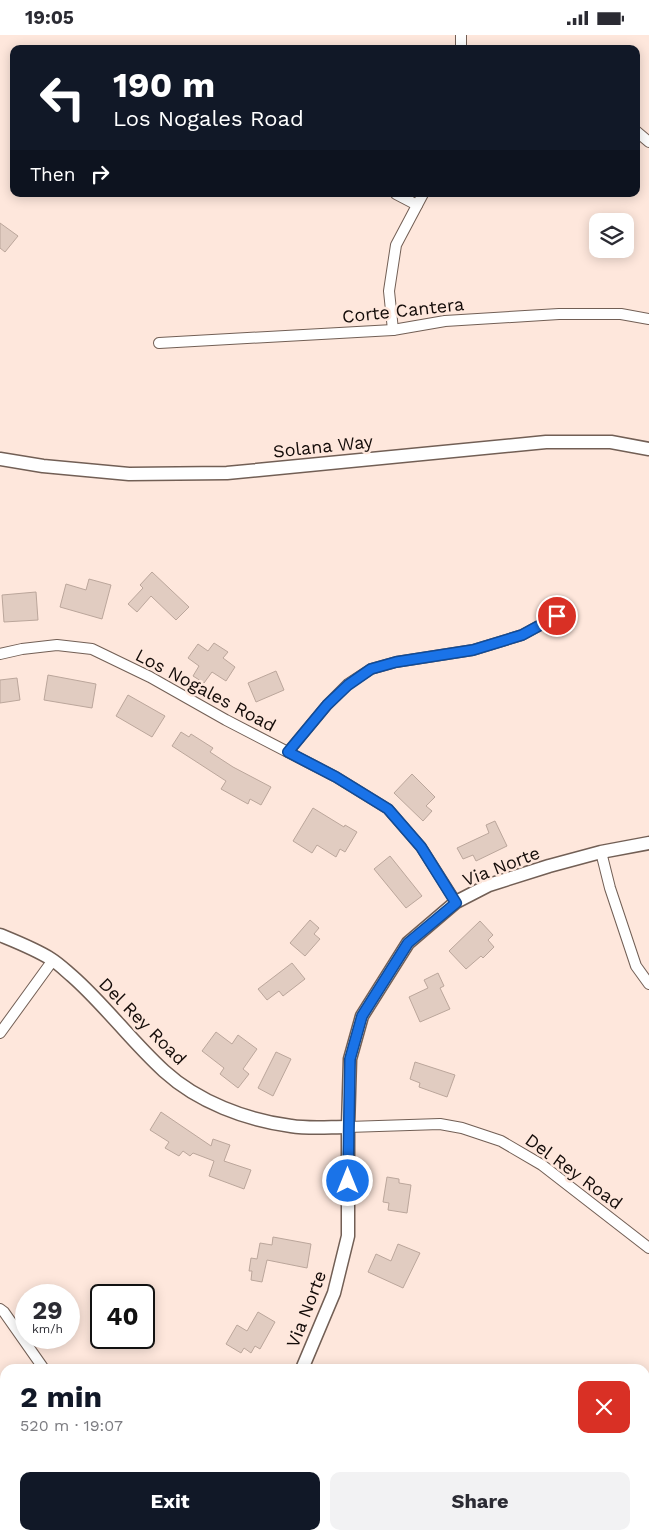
<!DOCTYPE html>
<html lang="en">
<head>
<meta charset="utf-8">
<style>
	body { margin:0; font-family:"Work Sans",sans-serif; background:#f2f2f3; color:#2b2b33; height:100vh; display:flex; flex-direction:column; font-size:19px; white-space:nowrap }
	* { box-sizing:border-box; margin:0 }
	p { font-size:16px; color:#7c7c81 }
	.icon { flex:none; width:28px; height:28px; fill:none; stroke:currentColor; stroke-width:2; stroke-linecap:round; stroke-linejoin:round }
	.map { position:relative; flex:1; overflow:hidden }
	.panel { position:absolute; left:0px; top:1329px; width:650px; height:176px; display:flex; flex-direction:column; background:#fff; border-radius:15px 15px 0 0; box-shadow:0 2px 12px #0003 }
	.panel>* { flex:none }
	.banner { position:absolute; left:10px; top:10px; width:630px; height:152px; border-radius:10px; box-shadow:0 2px 12px #0003; background:#111827; color:#fff; overflow:hidden }
	.fabs { position:absolute; left:589px; top:178px; display:grid; gap:10px }
	.fabs a { display:grid; place-items:center; width:45px; height:45px; border-radius:10px; background:#fff; box-shadow:0 2px 12px #0003; font-size:25px }
	.speed { position:absolute; left:15px; top:1249px; display:flex; gap:10px; font-size:25px; font-weight:700; text-align:center }
	.speed>* { display:grid; place-content:center; width:65px; height:65px; border-radius:50%; background:#fff; box-shadow:0 2px 12px #0003; line-height:1 }
	.speed small { font-size:12px; font-weight:400 }
	.speed .limit { border:2px solid #111; border-radius:8px; background:#fff; color:#111 }
	.pin { position:absolute; display:grid; place-items:center; width:42px; height:42px; color:#fff; margin:-21px; border:2px solid #fff; border-radius:50%; box-shadow:0 1px 5px #0007 }
	.me { position:absolute; width:55px; margin:-28px; rotate:0deg; stroke-linejoin:round; filter:drop-shadow(0 0 4px #0008) }
	.turn { display:flex; align-items:center; gap:18px; height:105px; padding:0 20px; font-size:22px }
	.turn .icon { width:65px; height:65px; stroke-width:2.5 }
	.turn b { display:block; font-size:35px; line-height:42px }
	.then { display:flex; align-items:center; height:48px; padding:0 20px; background:#0003; gap:10px; font-size:19px }
	.round { display:grid; place-items:center; flex:none; width:52px; height:52px; border-radius:10px; background:#f2f2f3 }
	.summary { display:flex; align-items:center; justify-content:space-between; height:85px; padding:0 20px }
	h1 { font-size:30px; font-weight:700; line-height:38px; color:#111827 }
	.action { display:flex; gap:10px; margin-top:auto; padding:10px 20px }
	.action a { flex:1; height:58px; border-radius:10px; background:#111827; color:#fff; font-size:20px; font-weight:700; line-height:58px; text-align:center }
	.action a+a { background:#f2f2f3; color:#2b2b33 }
	.status { display:flex; justify-content:space-between; align-items:center; height:35px; padding:0 25px; background:#fff; direction:ltr }
	.status svg { height:14px; fill:currentColor }
	.map>svg:first-child { display:block }
	.green { fill:#f3b18e }
	.building { fill:#e1ccc1; stroke:#bba69b }
	.lines { fill:none; stroke-linecap:round; stroke-linejoin:round }
	.minor-casing { stroke:#725f55; stroke-width:12 }
	.tertiary-casing { stroke:#725f55; stroke-width:15 }
	.path { stroke:#8f7f78; stroke-width:2; stroke-dasharray:2.5 4; stroke-linecap:butt }
	.minor { stroke:#fff; stroke-width:10 }
	.tertiary { stroke:#fff; stroke-width:12 }
	.route-casing { stroke:#114b97; stroke-width:12 }
	.route { stroke:#1a73e8; stroke-width:9 }
	.labels { text-anchor:middle; dominant-baseline:central; stroke-width:5; stroke-linejoin:round; paint-order:stroke }
	.street-label { font-size:18px; fill:#130b08; stroke:#fee7dc }
</style>
</head>
<body>
<div class="status"><b>19:05</b><svg viewBox="0 0 49 12"><path d="M0 12V9h3v3zM5 12V6h3v6zM10 12V3h3v9zM15 12V0h3v12zM26 1h20v11H26zM47 4h2v5h-2z"/></svg></div>
<div class="map">
<svg width="649" height="1504" viewBox="0 0 649 1504">
	<rect width="100%" height="100%" fill="#fee7dc"/>
	<path class="green" d="M 0,1447 L 5,1455 L 5,1500 L 34,1500 L 36,1504 L 0,1504 Z"/>
	<g class="building">
		<path d="M 0,188 L 18,201 L 5,217 L 0,213 Z"/>
		<path d="M 152,537 L 189,572 L 176,585 L 151,561 L 137,577 L 128,569 L 143,553 L 140,550 Z"/>
		<path d="M 89,544 L 111,550 L 102,584 L 60,572 L 66,549 L 86,555 Z"/>
		<path d="M 36,557 L 38,585 L 4,587 L 2,560 Z"/>
		<path d="M 214,608 L 228,617 L 223,623 L 235,632 L 226,646 L 212,637 L 204,648 L 193,641 L 199,631 L 188,623 L 198,609 L 208,616 Z"/>
		<path d="M 276,636 L 284,655 L 256,667 L 248,648 Z"/>
		<path d="M 48,640 L 96,649 L 92,673 L 44,665 Z"/>
		<path d="M 17,643 L 20,665 L 0,668 L 0,645 Z"/>
		<path d="M 128,660 L 165,681 L 152,702 L 116,681 Z"/>
		<path d="M 181,697 L 189,702 L 191,699 L 213,713 L 210,717 L 233,732 L 271,752 L 261,770 L 250,764 L 248,769 L 221,754 L 226,746 L 172,711 Z"/>
		<path d="M 412,739 L 435,762 L 426,771 L 432,776 L 423,786 L 394,758 Z"/>
		<path d="M 313,773 L 344,792 L 345,790 L 357,797 L 345,817 L 340,814 L 336,822 L 317,810 L 312,818 L 293,806 Z"/>
		<path d="M 495,786 L 507,811 L 476,826 L 473,820 L 463,824 L 457,813 L 489,798 L 486,790 Z"/>
		<path d="M 390,821 L 422,861 L 406,873 L 374,834 Z"/>
		<path d="M 310,885 L 319,893 L 314,899 L 320,904 L 305,921 L 290,908 Z"/>
		<path d="M 480,886 L 493,900 L 488,905 L 494,912 L 483,923 L 481,921 L 466,934 L 449,916 Z"/>
		<path d="M 292,928 L 305,944 L 283,961 L 279,956 L 267,965 L 258,954 Z"/>
		<path d="M 438,938 L 444,951 L 440,953 L 450,974 L 420,987 L 409,962 L 428,953 L 424,945 Z"/>
		<path d="M 216,997 L 232,1009 L 238,1000 L 257,1014 L 243,1034 L 249,1039 L 238,1053 L 220,1039 L 224,1033 L 202,1016 Z"/>
		<path d="M 276,1017 L 291,1024 L 273,1061 L 258,1053 Z"/>
		<path d="M 415,1027 L 455,1040 L 447,1062 L 419,1052 L 420,1048 L 410,1044 Z"/>
		<path d="M 161,1077 L 211,1111 L 213,1104 L 230,1110 L 224,1126 L 251,1135 L 244,1154 L 209,1141 L 214,1126 L 193,1118 L 190,1121 L 183,1116 L 179,1121 L 165,1113 L 169,1107 L 150,1095 Z"/>
		<path d="M 387,1142 L 399,1144 L 399,1148 L 411,1150 L 407,1178 L 388,1175 L 389,1168 L 383,1167 Z"/>
		<path d="M 273,1202 L 311,1209 L 307,1233 L 267,1225 L 262,1247 L 251,1245 L 252,1236 L 249,1236 L 251,1223 L 257,1224 L 260,1208 L 272,1210 Z"/>
		<path d="M 398,1209 L 420,1218 L 403,1253 L 368,1237 L 376,1219 L 391,1226 Z"/>
		<path d="M 258,1277 L 275,1287 L 260,1314 L 255,1311 L 251,1318 L 244,1313 L 241,1318 L 226,1309 L 237,1290 L 247,1296 Z"/>
	</g>
	<g class="lines">
		<g class="minor-casing">
			<g id="minor">
				<path d="M 461,0 L 461,14"/>
				<path d="M 636,96 L 649,107"/>
				<path d="M 396,159 L 417,170"/>
				<path d="M 393,295 L 389,256 L 396,210 L 423,159"/>
				<path d="M 159,308 L 393,295 L 445,286 L 559,279 L 621,279 L 649,284"/>
				<path d="M 0,619 L 22,614 L 57,610 L 92,614 L 150,642 L 226,685 L 336,742 L 388,774 L 421,812 L 456,867"/>
				<path d="M 288,717 L 327,670 L 348,649 L 371,634 L 396,627 L 473,615 L 522,600 L 557,581"/>
				<path d="M 601,817 L 610,853 L 636,931 L 649,949"/>
				<path d="M 0,998 L 53,925"/>
				<path d="M 348,1092 L 440,1089 L 462,1093 L 501,1106 L 542,1130 L 649,1213"/>
				<path d="M 0,1274 L 4,1277 L 44,1334"/>
				<path d="M 454,1500 L 456,1504"/>
				<path d="M 477,1504 L 490,1500"/>
			</g>
		</g>
		<g class="tertiary-casing">
			<g id="tertiary">
				<path d="M 0,424 L 43,431 L 129,439 L 227,438 L 546,407 L 611,407 L 649,414"/>
				<path d="M 0,900 C 17,907 35,914 51,924 C 59,929 65,935 72,941 C 105,970 131,1006 164,1036 C 198,1067 246,1085 291,1091 C 309,1094 329,1092 348,1092"/>
				<path d="M 302,1334 L 334,1258 L 348,1201 L 348,1092 L 350,1024 L 362,981 L 408,908 L 456,867 L 489,850 L 549,831 L 601,817 L 649,808"/>
				<path d="M 201,1504 L 204,1500"/>
			</g>
		</g>
		<g class="path">
			<path d="M 0,1478 L 5,1483"/>
			<path d="M 24,1500 L 28,1504"/>
		</g>
		<use href="#minor" class="minor"/>
		<use href="#tertiary" class="tertiary"/>
	</g>
	<g class="lines">
		<g class="route-casing">
			<path id="route" d="M 348,1146 L 350,1024 L 362,981 L 408,908 L 456,868 L 421,812 L 388,774 L 336,742 L 288,717 L 327,670 L 348,650 L 371,634 L 396,627 L 473,615 L 522,600 L 557,581"/>
		</g>
		<use href="#route" class="route"/>
	</g>
	<g class="labels">
		<g class="street-label">
			<text transform="translate(403 275) rotate(-6)">Corte Cantera</text>
			<text transform="translate(323 411) rotate(-6)">Solana Way</text>
			<text transform="translate(206 655) rotate(28)">Los Nogales Road</text>
			<text transform="translate(501 831) rotate(-21)">Via Norte</text>
			<text transform="translate(143 986) rotate(45)">Del Rey Road</text>
			<text transform="translate(574 1136) rotate(36)">Del Rey Road</text>
			<text transform="translate(306 1274) rotate(-69)">Via Norte</text>
		</g>
	</g>
</svg>
<div class="fabs">
<a><svg class="icon" aria-label="layers" viewBox="0 0 24 24"><path d="M12 4l9 5-9 5-9-5zM3 14l9 5 9-5"/></svg></a>
</div>
<div class="speed"><div>29<small>km/h</small></div><div class="limit">40</div></div>
<div class="pin" style="left:557px;top:581px;background:#d93025"><svg class="icon" aria-label="arrive" viewBox="0 0 24 24"><path d="M6 21V4h12l-3 4 3 4H6"/></svg></div>
<svg class="me" style="left:348px;top:1146px" viewBox="-20 -20 40 40"><circle r="17" fill="#1a73e8" stroke="#fff" stroke-width="3"/><path d="M0-11L8 9 0 5-8 9z" fill="#fff"/></svg>
<div class="banner">
<div class="turn"><svg class="icon" aria-label="left" viewBox="0 0 24 24"><path d="M17 20v-9H6M10 6l-5 5 5 5"/></svg><div><b>190 m</b>Los Nogales Road</div></div>
<div class="then">Then<svg class="icon" aria-label="right" viewBox="0 0 24 24"><path d="M7 20v-9h11M14 6l5 5-5 5"/></svg></div>
</div>
<section class="panel">
<div class="summary"><div><h1>2 min</h1><p>520 m · 19:07</p></div><a class="round" style="background:#d93025;color:#fff"><svg class="icon" aria-label="close" viewBox="0 0 24 24"><path d="M6 6l12 12M18 6L6 18"/></svg></a></div>
<div class="action"><a>Exit</a><a>Share</a></div>
</section>
</div>
</body>
</html>
